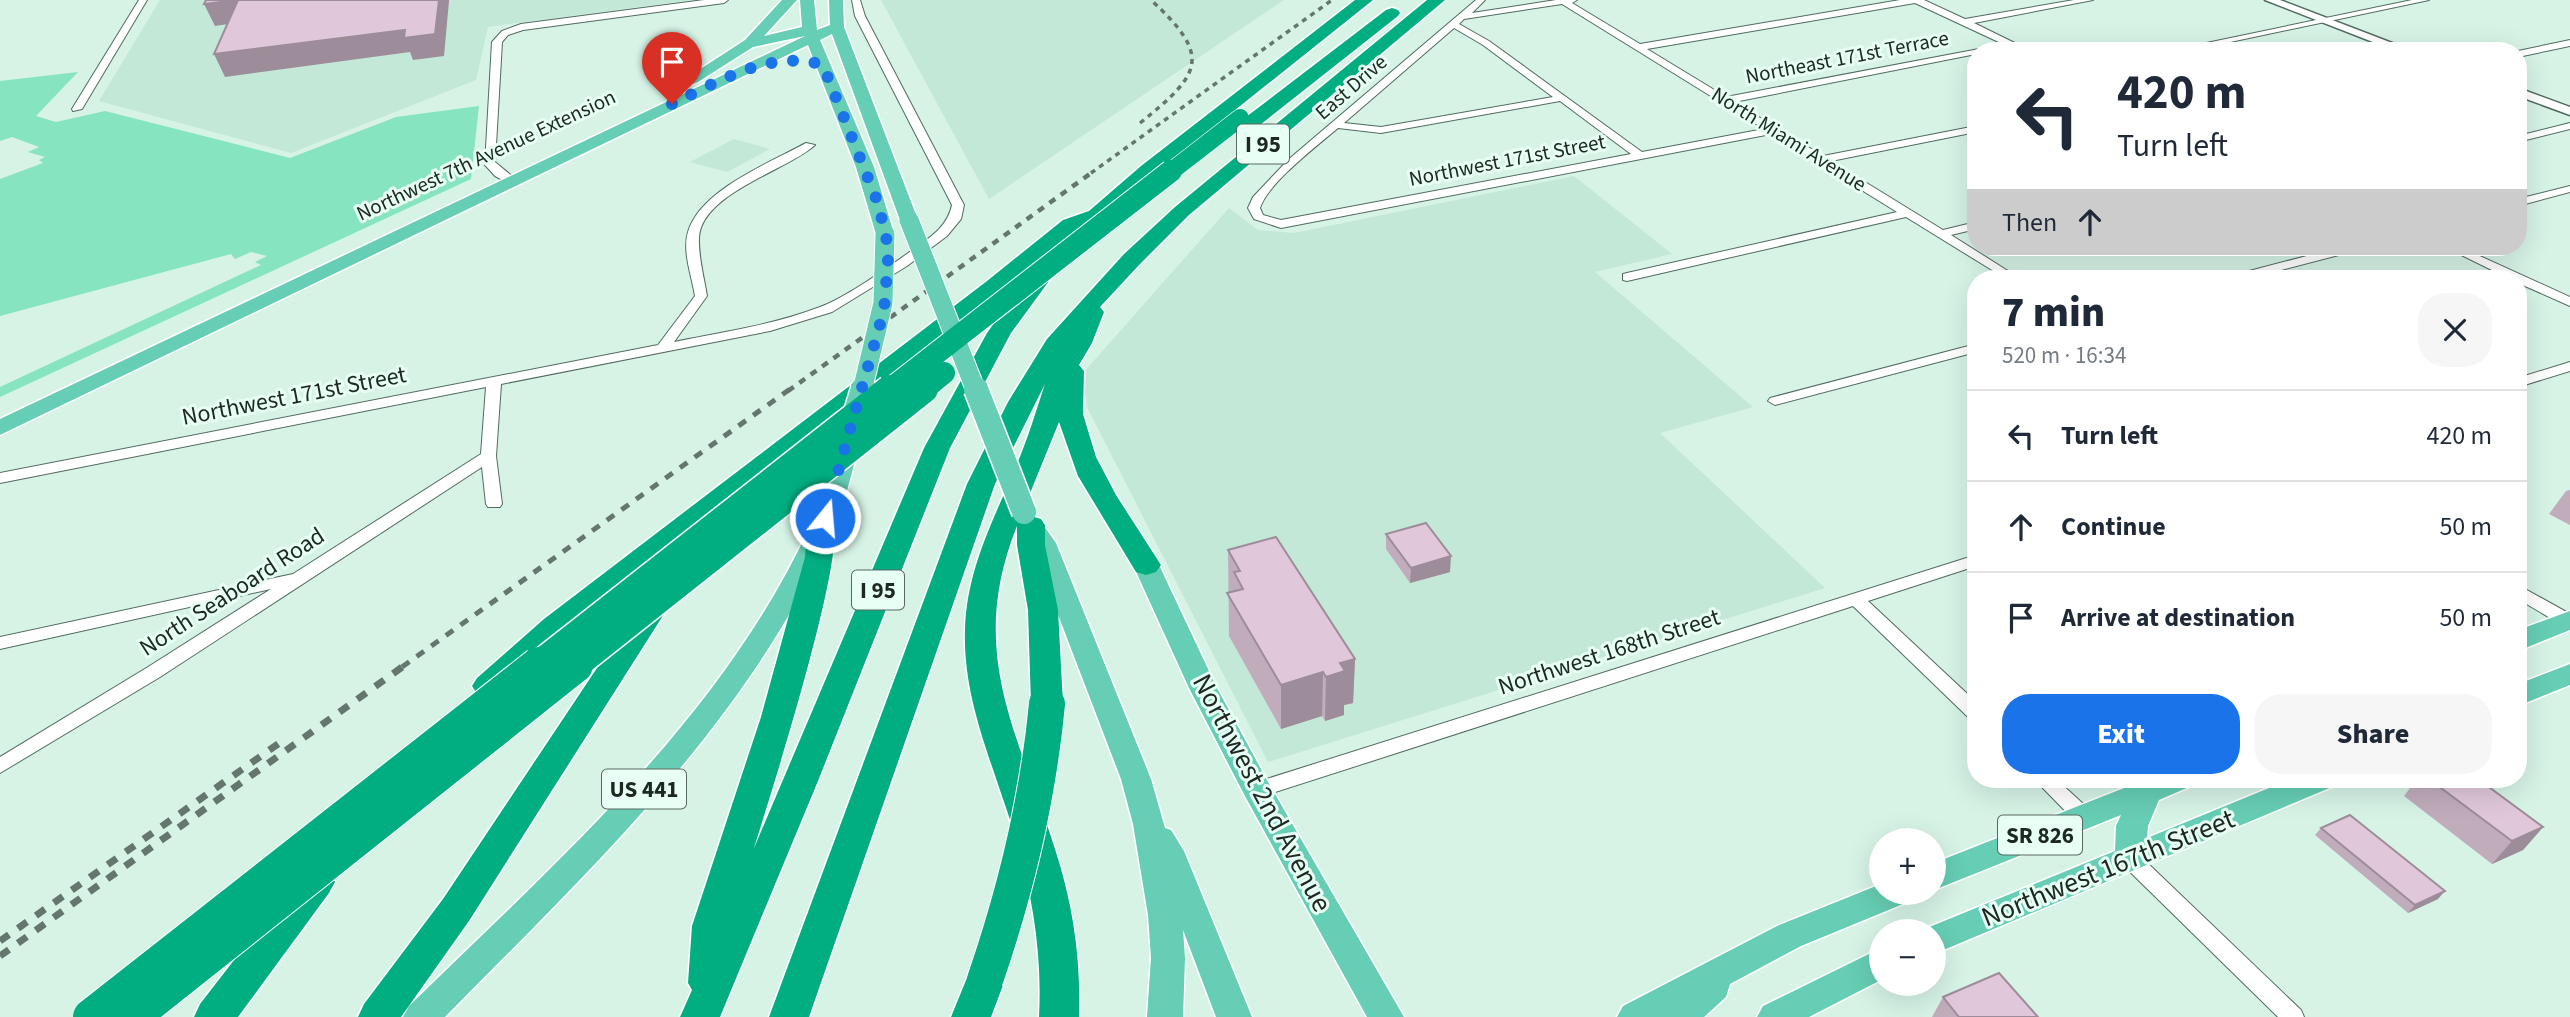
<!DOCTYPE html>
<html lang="en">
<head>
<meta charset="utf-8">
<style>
	body { margin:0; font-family:"Source Sans 3",sans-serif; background:#f6f6f7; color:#1f2937; height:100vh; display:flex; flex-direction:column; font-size:26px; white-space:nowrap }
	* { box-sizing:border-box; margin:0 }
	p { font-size:23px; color:#747a83 }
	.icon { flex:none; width:38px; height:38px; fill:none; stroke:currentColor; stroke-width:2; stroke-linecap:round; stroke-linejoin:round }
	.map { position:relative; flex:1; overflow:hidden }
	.panel { position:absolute; left:1967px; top:270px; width:560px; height:518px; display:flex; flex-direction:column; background:#fff; border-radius:28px; box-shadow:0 7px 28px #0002 }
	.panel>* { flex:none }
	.guide { position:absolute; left:1967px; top:42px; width:560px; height:214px; border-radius:28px; box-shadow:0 7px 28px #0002; background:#fff; color:#1f2937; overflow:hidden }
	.controls { position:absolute; left:1869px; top:828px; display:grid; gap:14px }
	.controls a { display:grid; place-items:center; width:77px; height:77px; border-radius:50%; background:#fff; box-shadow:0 7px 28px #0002; font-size:35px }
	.pin { position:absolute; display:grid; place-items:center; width:60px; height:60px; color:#fff; margin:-72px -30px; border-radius:50% 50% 50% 0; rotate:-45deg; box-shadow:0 0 7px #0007 }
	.pin .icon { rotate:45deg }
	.me { position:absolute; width:77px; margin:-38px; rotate:17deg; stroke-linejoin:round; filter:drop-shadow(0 0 5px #0008) }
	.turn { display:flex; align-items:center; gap:24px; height:147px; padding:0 35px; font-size:32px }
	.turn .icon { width:91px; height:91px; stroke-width:2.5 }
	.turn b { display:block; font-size:49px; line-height:60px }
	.then { display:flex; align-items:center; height:66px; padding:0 35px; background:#0003; gap:14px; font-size:26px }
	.round { display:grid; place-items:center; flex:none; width:74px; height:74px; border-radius:28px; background:#f6f6f7 }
	.overview { display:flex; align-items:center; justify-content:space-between; height:119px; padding:0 35px }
	h1 { font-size:42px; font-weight:800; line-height:52px }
	.button { display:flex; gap:14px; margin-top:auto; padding:14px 35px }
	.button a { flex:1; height:80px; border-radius:28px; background:#1a73e8; color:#fff; font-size:28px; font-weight:800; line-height:80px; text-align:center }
	.button a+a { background:#f6f6f7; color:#1f2937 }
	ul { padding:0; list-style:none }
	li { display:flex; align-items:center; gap:21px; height:91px; padding:0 35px; border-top:2px solid #e0e1e3 }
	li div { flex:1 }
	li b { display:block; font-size:26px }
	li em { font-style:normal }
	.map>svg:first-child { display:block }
	.built { fill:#c3e8d8 }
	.green { fill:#86e4c0 }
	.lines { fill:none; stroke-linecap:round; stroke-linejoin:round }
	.minor-casing { stroke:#516b60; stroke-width:2 }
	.tertiary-casing { stroke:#516b60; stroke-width:3 }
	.primary-casing { stroke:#fff; stroke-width:3 }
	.motorway-casing { stroke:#fff; stroke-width:3 }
	.minor { fill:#fff; fill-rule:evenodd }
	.tertiary { fill:#fff; fill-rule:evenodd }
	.primary { fill:#66ceb4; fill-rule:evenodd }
	.motorway { fill:#00ae82; fill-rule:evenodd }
	.rail-far3 { stroke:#64766e; stroke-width:3.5; stroke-dasharray:5 5; stroke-linecap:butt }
	.rail-far2 { stroke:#64766e; stroke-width:4.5; stroke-dasharray:7 7; stroke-linecap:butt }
	.rail-far1 { stroke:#64766e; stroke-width:5; stroke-dasharray:9 9; stroke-linecap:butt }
	.rail { stroke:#64766e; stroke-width:7; stroke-dasharray:11 11; stroke-linecap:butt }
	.primary-bridge-far1-casing { stroke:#fff; stroke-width:21; stroke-linecap:butt }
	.primary-bridge-casing { stroke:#fff; stroke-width:27; stroke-linecap:butt }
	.motorway-bridge-far3-casing { stroke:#fff; stroke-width:19; stroke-linecap:butt }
	.motorway-bridge-far2-casing { stroke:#fff; stroke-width:24; stroke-linecap:butt }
	.motorway-bridge-far1-casing { stroke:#fff; stroke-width:31; stroke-linecap:butt }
	.motorway-bridge-casing { stroke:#fff; stroke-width:38; stroke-linecap:butt }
	.primary-bridge-far1 { stroke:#66ceb4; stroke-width:19 }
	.primary-bridge { stroke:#66ceb4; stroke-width:24 }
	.motorway-bridge-far3 { stroke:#00ae82; stroke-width:18 }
	.motorway-bridge-far2 { stroke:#00ae82; stroke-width:22 }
	.motorway-bridge-far1 { stroke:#00ae82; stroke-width:28 }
	.motorway-bridge { stroke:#00ae82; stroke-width:36 }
	.wall { fill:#c1acbb }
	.shaded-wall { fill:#9d8c99 }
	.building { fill:#e0c8da; stroke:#9d8c99; stroke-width:2 }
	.route { stroke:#1a73e8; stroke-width:12; stroke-dasharray:0 21.6 }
	.labels { text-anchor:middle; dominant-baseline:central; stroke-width:6; stroke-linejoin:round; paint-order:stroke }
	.far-street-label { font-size:21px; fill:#1d2823; stroke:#e7fff4 }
	.shield { fill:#e7fff4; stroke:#5a6862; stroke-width:2 }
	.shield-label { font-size:23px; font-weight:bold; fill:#1d2823 }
	.street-label { font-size:24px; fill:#1d2823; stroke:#e7fff4 }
	.near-street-label { font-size:28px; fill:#1d2823; stroke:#e7fff4 }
</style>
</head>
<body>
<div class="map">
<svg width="2570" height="1017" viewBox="0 0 2570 1017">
	<rect width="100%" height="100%" fill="#d6f3e6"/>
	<g class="built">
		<path d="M 160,0 L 691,0 L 488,27 L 476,80 L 291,153 L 99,101 Z"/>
		<path d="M 881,0 L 1284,0 L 989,199 Z"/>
		<path d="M 734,139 L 770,149 L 727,172 L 690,162 Z"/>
		<path d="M 1574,176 L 1672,254 L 1595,272 L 1753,407 L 1660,433 L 1825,588 L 1268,762 L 1087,407 L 1083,373 L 1229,208 L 1258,230 L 1294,233 Z"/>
	</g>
	<path class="green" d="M 78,72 L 36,116 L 56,122 L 105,111 L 290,158 L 396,117 L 479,106 L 471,179 L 0,397 L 0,387 L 261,265 L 255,262 L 267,256 L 251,252 L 235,259 L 231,254 L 0,316 L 0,179 L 43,163 L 39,160 L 45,157 L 28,152 L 39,147 L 12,137 L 0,141 L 0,81 Z"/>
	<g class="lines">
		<g class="minor-casing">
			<g id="minor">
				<path d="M 139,0 L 147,0 L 82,109 L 73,111 L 72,109 Z"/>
				<path d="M 704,0 L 728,0 L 724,3 L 523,30 L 508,35 L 502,42 L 495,162 L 518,181 L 508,183 L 495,176 L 485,165 L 492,42 L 502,31 L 521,24 Z"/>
				<path d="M 852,0 L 860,0 L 865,16 L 964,205 L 961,219 L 947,236 L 907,266 L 832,312 L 770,331 L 501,384 L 496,456 L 502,504 L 500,507 L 488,507 L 486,504 L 482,467 L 160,677 L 0,773 L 0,757 L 148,667 L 271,589 L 0,649 L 0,637 L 293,574 L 481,454 L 486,387 L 0,483 L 0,473 L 658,345 L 695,296 C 692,277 682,251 688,232 C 700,190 771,162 806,143 L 815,145 C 788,170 702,193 699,237 C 698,256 704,277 707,296 L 674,342 C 723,332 773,325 820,307 C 845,298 889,267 911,251 C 929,238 947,228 952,205 L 855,16 Z"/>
				<path d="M 1476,0 L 1485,0 L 1472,13 L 1556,0 L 1577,0 L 1572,3 L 1640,44 L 1900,0 L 1924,0 L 1965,19 L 2074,0 L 2093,0 L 1974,23 L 2031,51 L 2018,51 L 1915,3 L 1647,49 L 1726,97 L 1979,49 L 1981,51 L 1976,51 L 1976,54 L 1734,102 L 1823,156 L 1976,126 L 1976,132 L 1831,161 L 1943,230 L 1976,222 L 1976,229 L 1951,235 L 2019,278 L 2005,278 L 1906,217 L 1627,281 L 1623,280 L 1623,274 L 1627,273 L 1897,212 L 1771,134 L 1281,228 L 1254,219 L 1248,208 L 1253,197 L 1289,159 ZM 1562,4 L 1764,129 L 1642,152 L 1489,41 L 1459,24 L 1464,19 ZM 1454,28 L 1483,45 L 1553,97 L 1381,127 L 1344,123 ZM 1560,101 L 1631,154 L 1281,220 L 1263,215 L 1260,208 C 1268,183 1317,146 1338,128 L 1381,133 Z"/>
				<path d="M 2412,0 L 2429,0 L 2188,51 L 2168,51 Z"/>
				<path d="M 2570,40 L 2570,46 L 2518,57 L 2518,51 Z"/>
				<path d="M 2570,123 L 2570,129 L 2518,142 L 2518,136 Z"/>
				<path d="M 2570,186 L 2570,192 L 2518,206 L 2518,199 Z"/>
				<path d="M 2341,247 L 2360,247 L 2358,250 L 2251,278 L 2232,278 L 2234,275 Z"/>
				<path d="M 2445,247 L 2460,247 L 2570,297 L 2570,306 L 2518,283 L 2518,278 L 2508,278 Z"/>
				<path d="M 1976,344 L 1976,352 L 1775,405 L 1768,401 L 1770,398 Z"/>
				<path d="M 2570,362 L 2570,371 L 2518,387 L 2518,378 Z"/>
				<path d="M 1976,555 L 1976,566 L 1868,601 L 1976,702 L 1976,720 L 1969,718 L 1853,606 L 1257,798 L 1250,795 L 1247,790 L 1250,785 L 1257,782 Z"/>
				<path d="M 2518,585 L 2570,614 L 2570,626 L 2562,625 L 2518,599 Z"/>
				<path d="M 2034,779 L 2056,779 L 2091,811 L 2094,817 L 2091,823 L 2084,825 L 2077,823 Z"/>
				<path d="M 2130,851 L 2137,853 L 2301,1010 L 2304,1017 L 2278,1017 L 2123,865 L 2120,859 L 2123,853 Z"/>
			</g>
		</g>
		<g class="tertiary-casing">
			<g id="tertiary">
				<path d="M 2265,0 L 2280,0 L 2413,51 L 2396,51 Z"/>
				<path d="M 2518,88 L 2570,107 L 2570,115 L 2518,96 Z"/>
			</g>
		</g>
		<g class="primary-casing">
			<g id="primary">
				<path d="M 782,0 L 797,0 L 764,36 L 802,27 L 800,0 L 814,0 L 817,30 L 830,25 L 829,0 L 843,0 L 844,27 L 918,220 L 915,224 L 909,226 L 900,220 L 832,34 L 820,40 L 874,167 L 894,234 L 892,238 L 885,240 L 876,234 L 856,167 L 808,45 L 0,435 L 0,419 L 805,36 L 753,47 L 698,82 L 693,84 L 685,79 L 745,40 Z"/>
				<path d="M 848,436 L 856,438 L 860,443 C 853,467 848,491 839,515 C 824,556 801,595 778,633 C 689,778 564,896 445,1017 L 403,1017 L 409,1006 C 558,860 723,717 811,524 C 822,498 829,470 836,443 L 840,438 Z"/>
				<path d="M 1030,517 L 1039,519 L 1056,543 L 1151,779 L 1165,828 L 1171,830 L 1184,851 L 1252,1017 L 1216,1017 L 1183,930 L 1185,958 L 1183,1017 L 1147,1017 L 1151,958 L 1148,915 L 1133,824 L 1121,779 L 1031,544 L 1018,525 L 1021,519 Z"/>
				<path d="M 1146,557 L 1155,559 L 1159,565 L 1217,688 L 1268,782 L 1404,1017 L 1367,1017 L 1246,798 L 1189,688 L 1133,565 L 1137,559 Z"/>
				<path d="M 2570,611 L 2570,630 L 2518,651 L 2518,630 Z"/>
				<path d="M 2570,664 L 2570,685 L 2518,706 L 2518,684 Z"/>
				<path d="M 2147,779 L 2193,779 L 2189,787 L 2159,800 L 2148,826 L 2147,838 L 2291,779 L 2336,779 L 2332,787 L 1934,954 L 1934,931 L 1922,930 L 2115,851 L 2116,826 L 2121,815 L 1934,890 L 1934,863 Z"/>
				<path d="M 1881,884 L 1881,892 L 1912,892 L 1908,902 L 1801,946 L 1730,984 L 1726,997 L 1704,1017 L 1617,1017 L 1623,1006 L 1777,926 Z"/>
				<path d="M 1881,948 L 1881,980 L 1809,1017 L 1757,1017 L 1763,1006 Z"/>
			</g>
		</g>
		<g class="motorway-casing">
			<g id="motorway">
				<path d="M 1355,0 L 1373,0 L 1155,174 L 1117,206 L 1081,245 L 1073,246 L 1063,241 L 566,635 L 499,694 L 488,698 L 477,694 L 472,686 L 477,678 L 544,619 L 987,281 L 1063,220 L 1089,211 L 1141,166 Z"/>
				<path d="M 1427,0 L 1445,0 L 1189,215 L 1140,264 L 1100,307 L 1104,312 L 1092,343 L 1079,365 L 1084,371 L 1083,414 L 1096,457 L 1116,495 L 1161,565 L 1156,572 L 1146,575 L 1136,572 L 1078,476 L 1059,422 L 1018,523 L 1021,519 L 1031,516 L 1041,519 L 1045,525 L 1045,545 L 1058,610 L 1063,704 L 1059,713 L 1047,716 L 1035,713 L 1031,704 L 1028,610 L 1017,545 L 1017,526 C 966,653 1018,732 1055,849 C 1073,904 1081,959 1079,1017 L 1039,1017 C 1043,941 1028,870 1003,799 C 984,742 963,690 965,629 C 967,568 994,519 1017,464 C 1028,438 1036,411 1045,384 L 995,484 L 809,1017 L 769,1017 L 967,484 L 1008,402 L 1047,339 L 1124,254 L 1175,207 Z"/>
				<path d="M 1392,8 L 1398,10 L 1400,13 L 1398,16 L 1260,125 L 1246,125 L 1244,121 L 1246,117 L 1386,10 Z"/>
				<path d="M 1046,263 L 1054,265 L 1057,270 L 1011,333 L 950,448 L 818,781 L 720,1017 L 680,1017 L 692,990 L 688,983 L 692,926 L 761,717 L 805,557 L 808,526 L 812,520 L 822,517 L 832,520 C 850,547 768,803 754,848 L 924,448 L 987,333 L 1021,285 L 1038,265 Z"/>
				<path d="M 656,593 L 667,596 L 671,603 L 469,921 L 401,1017 L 358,1017 L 364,1004 L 443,899 L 645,596 Z"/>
				<path d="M 316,867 L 329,871 L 335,882 L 329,893 L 238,1017 L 194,1017 L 200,1004 L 303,871 Z"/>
				<path d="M 985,962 L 999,968 L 1005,980 L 991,1017 L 951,1017 L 971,968 Z"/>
			</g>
		</g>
		<use href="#minor" class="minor"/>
		<use href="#tertiary" class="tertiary"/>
		<use href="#primary" class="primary"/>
		<use href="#motorway" class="motorway"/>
		<g class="rail-far3">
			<path d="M 1140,123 C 1201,74 1213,57 1151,0"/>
			<path d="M 1091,173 L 1332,0"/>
		</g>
		<path class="rail-far2" d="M 788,391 L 1094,171"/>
		<path class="rail-far1" d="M 402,667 L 790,389"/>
		<g class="rail">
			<path d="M 0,941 L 285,739"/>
			<path d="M 0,956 L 405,665"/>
		</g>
		<g class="primary-bridge-far1-casing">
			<g id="primary-bridge-far1">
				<path d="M 909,220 L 976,391"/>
				<path d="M 862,391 L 883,303 L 885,234"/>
			</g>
		</g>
		<g class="primary-bridge-casing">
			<g id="primary-bridge">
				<path d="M 976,389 L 1024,512"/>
				<path d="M 856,412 L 863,389"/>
			</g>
		</g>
		<g class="motorway-bridge-far3-casing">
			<path id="motorway-bridge-far3" d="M 1169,173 L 1240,118"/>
		</g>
		<g class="motorway-bridge-far2-casing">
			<g id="motorway-bridge-far2">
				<path d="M 888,391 L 1171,171"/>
				<path d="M 922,391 L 944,373"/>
			</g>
		</g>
		<g class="motorway-bridge-far1-casing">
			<g id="motorway-bridge-far1">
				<path d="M 536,667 L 890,389"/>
				<path d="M 573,667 L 924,389"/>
			</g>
		</g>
		<g class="motorway-bridge-casing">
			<g id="motorway-bridge">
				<path d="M 985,980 C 1016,890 1038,799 1047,704"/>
				<path d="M 91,1017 L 539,665"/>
				<path d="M 132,1017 L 575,665"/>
			</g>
		</g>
		<use href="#primary-bridge-far1" class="primary-bridge-far1"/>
		<use href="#primary-bridge" class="primary-bridge"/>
		<use href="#motorway-bridge-far3" class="motorway-bridge-far3"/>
		<use href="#motorway-bridge-far2" class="motorway-bridge-far2"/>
		<use href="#motorway-bridge-far1" class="motorway-bridge-far1"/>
		<use href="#motorway-bridge" class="motorway-bridge"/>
	</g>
	<g class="wall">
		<path d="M 2570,490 L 2570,525 L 2549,514 L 2566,491 Z"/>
		<path d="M 1386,534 L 1450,572 L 1410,583 L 1386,549 Z"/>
		<path d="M 1228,550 L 1355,659 L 1353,703 L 1344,705 L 1344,715 L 1325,721 L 1322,716 L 1281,729 L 1229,636 Z"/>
		<path d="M 2417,779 L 2478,779 L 2543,827 L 2523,850 L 2492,864 L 2404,796 Z"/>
		<path d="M 2321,828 L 2438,899 L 2408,913 L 2315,835 Z"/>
		<path d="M 1943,997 L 2038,1017 L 1932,1017 Z"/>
	</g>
	<g class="shaded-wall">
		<path d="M 238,0 L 248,21 L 215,26 L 204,4 Z"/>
		<path d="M 439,0 L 449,0 L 449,1 L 444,56 L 413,60 L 410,52 L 225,77 L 214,54 Z"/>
		<path d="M 1451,556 L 1450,572 L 1410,583 L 1411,568 Z"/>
		<path d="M 1355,659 L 1353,703 L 1344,705 L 1344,715 L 1325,721 L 1326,677 L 1340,663 Z"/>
		<path d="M 1323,672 L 1322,716 L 1281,729 L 1281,685 Z"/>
		<path d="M 2543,827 L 2523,850 L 2492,864 L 2512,841 Z"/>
		<path d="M 2445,891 L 2438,899 L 2408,913 L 2415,905 Z"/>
	</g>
	<g class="building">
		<path d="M 206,0 L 439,0 L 435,34 L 404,38 L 405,30 L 214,54 L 238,0 L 204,4 Z"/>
		<path d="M 1426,523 L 1451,556 L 1411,568 L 1386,534 Z"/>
		<path d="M 1276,537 L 1355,659 L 1340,663 L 1345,671 L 1326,677 L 1323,672 L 1281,685 L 1227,593 L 1243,589 L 1234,572 L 1240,571 L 1228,550 Z"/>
		<path d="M 2429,779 L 2478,779 L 2543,827 L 2512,841 Z"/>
		<path d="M 2350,815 L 2445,891 L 2415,905 L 2321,828 Z"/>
		<path d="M 1999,973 L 2038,1017 L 1959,1017 L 1943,997 Z"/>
	</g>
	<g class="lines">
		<path class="route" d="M 672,104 C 718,82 770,49 823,65 L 876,198 L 886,234 L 888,260 L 884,310 L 825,518"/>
	</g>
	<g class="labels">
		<g class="far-street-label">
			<text transform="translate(1847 57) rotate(-11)">Northeast 171st Terrace</text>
			<text transform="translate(1351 87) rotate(-41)">East Drive</text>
			<text transform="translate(1789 139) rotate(32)">North Miami Avenue</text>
			<text transform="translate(486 155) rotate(-25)">Northwest 7th Avenue Extension</text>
			<text transform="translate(1507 160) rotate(-11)">Northwest 171st Street</text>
		</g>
		<g class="shield">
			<rect x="1237" y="124.5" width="52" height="39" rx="5"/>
			<rect x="852" y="570.5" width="52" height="39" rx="5"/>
			<rect x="602" y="769.5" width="84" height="39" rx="5"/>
			<rect x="1998" y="815.5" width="84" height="39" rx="5"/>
		</g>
		<g class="shield-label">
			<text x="1263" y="144">I 95</text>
			<text x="878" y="590">I 95</text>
			<text x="644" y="789">US 441</text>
			<text x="2040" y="835">SR 826</text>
		</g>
		<g class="street-label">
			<text transform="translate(294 396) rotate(-11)">Northwest 171st Street</text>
			<text transform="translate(232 592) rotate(-33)">North Seaboard Road</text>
			<text transform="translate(1609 652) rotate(-18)">Northwest 168th Street</text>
		</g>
		<g class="near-street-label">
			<text transform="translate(1262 793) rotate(62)">Northwest 2nd Avenue</text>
			<text transform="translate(2108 868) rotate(-22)">Northwest 167th Street</text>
		</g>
	</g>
</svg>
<div class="controls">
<a>+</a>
<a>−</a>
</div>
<div class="pin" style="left:672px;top:104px;background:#d93025"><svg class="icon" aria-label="arrive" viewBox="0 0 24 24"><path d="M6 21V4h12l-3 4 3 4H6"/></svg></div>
<svg class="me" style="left:825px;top:518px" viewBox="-20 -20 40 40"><circle r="17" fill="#1a73e8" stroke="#fff" stroke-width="3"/><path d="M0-11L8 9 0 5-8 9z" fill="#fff"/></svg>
<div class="guide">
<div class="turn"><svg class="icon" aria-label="left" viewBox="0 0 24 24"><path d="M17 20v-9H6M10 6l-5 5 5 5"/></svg><div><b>420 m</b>Turn left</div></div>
<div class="then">Then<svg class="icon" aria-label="ahead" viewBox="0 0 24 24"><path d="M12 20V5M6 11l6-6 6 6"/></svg></div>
</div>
<section class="panel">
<div class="overview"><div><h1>7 min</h1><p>520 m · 16:34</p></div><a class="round"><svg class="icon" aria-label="close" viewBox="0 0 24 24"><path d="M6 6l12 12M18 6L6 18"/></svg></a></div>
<ul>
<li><svg class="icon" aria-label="left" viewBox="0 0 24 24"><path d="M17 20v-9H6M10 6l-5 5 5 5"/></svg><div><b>Turn left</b></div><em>420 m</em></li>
<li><svg class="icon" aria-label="ahead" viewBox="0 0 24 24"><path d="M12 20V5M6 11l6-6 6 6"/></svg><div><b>Continue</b></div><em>50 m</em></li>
<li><svg class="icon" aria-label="arrive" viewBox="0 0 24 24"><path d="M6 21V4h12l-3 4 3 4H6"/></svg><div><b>Arrive at destination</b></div><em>50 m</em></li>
</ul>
<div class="button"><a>Exit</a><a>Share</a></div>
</section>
</div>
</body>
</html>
